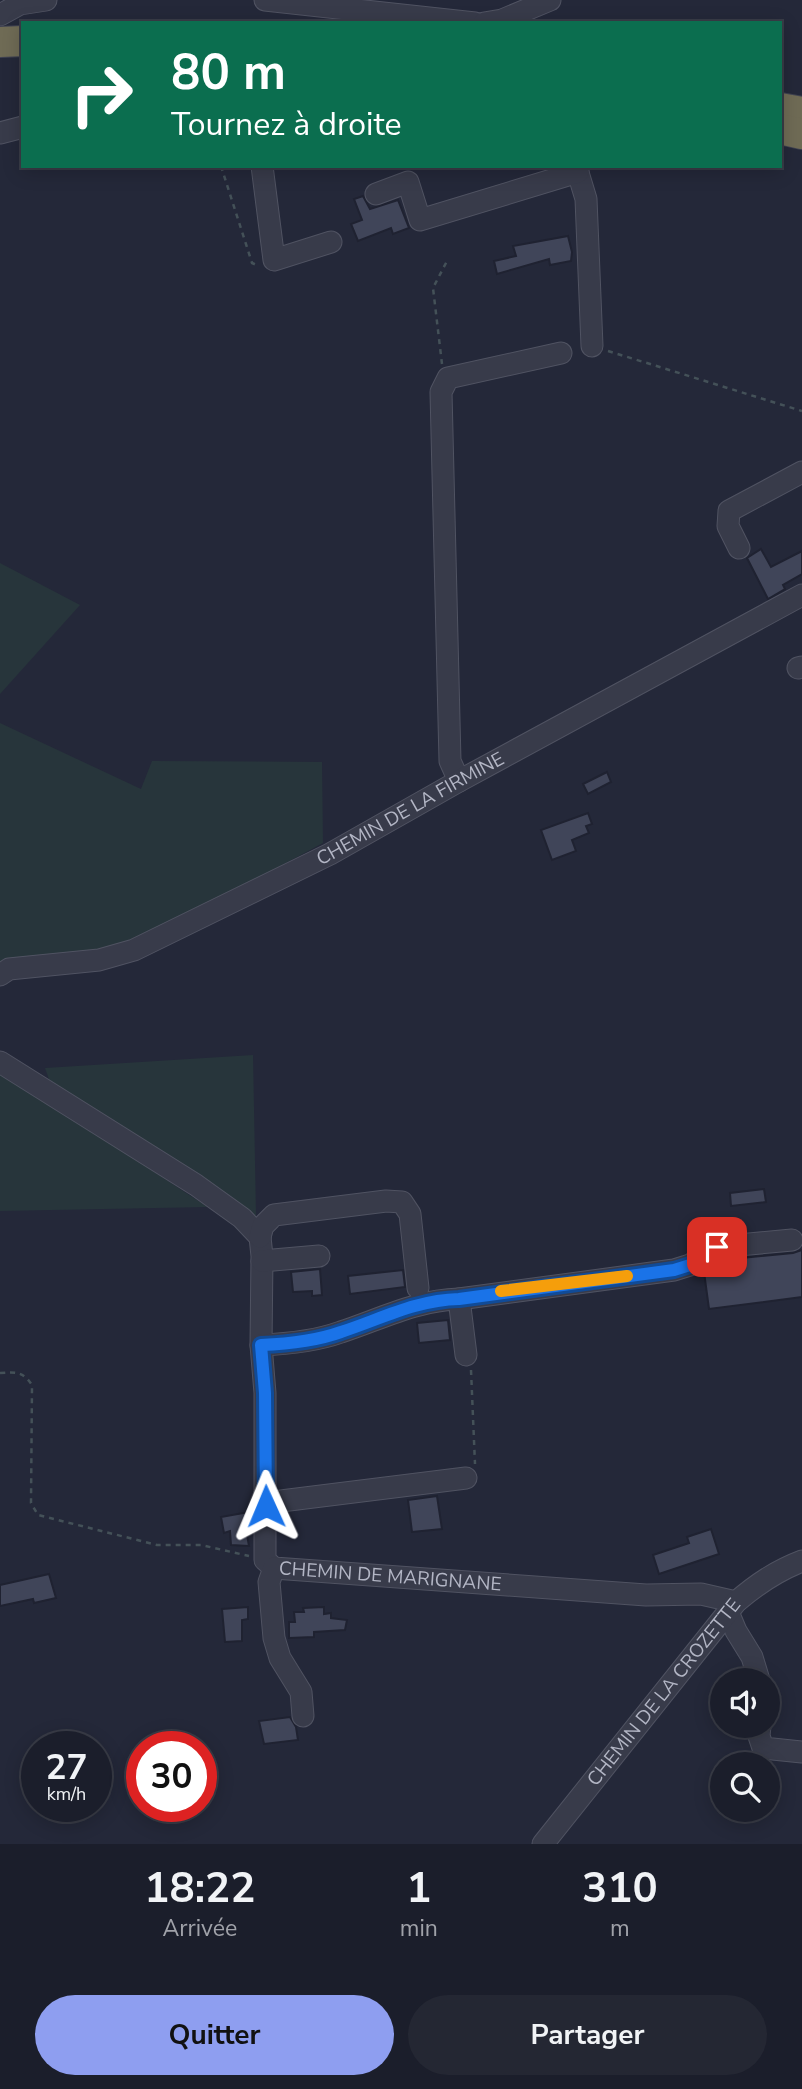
<!DOCTYPE html>
<html lang="fr">
<head>
<meta charset="utf-8">
<style>
	body { margin:0; font-family:"Nunito Sans",sans-serif; background:#242733; color:#f1f3f6; height:100vh; display:flex; flex-direction:column; font-size:26px; white-space:nowrap }
	* { box-sizing:border-box; margin:0 }
	p { font-size:23px; color:#a0a2a9 }
	.icon { flex:none; width:38px; height:38px; fill:none; stroke:currentColor; stroke-width:2; stroke-linecap:round; stroke-linejoin:round }
	.map { position:relative; height:1844px; overflow:hidden }
	.drawer { display:flex; flex-direction:column; background:#1b1e2b; flex:1 }
	.drawer>* { flex:none }
	.top-card { position:absolute; left:21px; top:21px; width:761px; height:147px; border-radius:0px; box-shadow:0 4px 18px #0003,0 0 0 2px #393c47; background:#0b6e4f; color:#fff; overflow:hidden }
	.tools { position:absolute; left:710px; top:1668px; display:grid; gap:14px }
	.tools a { display:grid; place-items:center; width:70px; height:70px; border-radius:50%; background:#1b1e2b; box-shadow:0 4px 18px #0003,0 0 0 2px #393c47; font-size:35px }
	.speed { position:absolute; left:21px; top:1731px; display:flex; gap:14px; font-size:35px; font-weight:700; text-align:center }
	.speed>* { display:grid; place-content:center; width:91px; height:91px; border-radius:50%; background:#1b1e2b; box-shadow:0 4px 18px #0003,0 0 0 2px #393c47; line-height:1 }
	.speed small { font-size:18px; font-weight:400 }
	.speed .limit { border:10px solid #d22; background:#fff; color:#111 }
	.pin { position:absolute; display:grid; place-items:center; width:60px; height:60px; color:#fff; margin:-30px; border-radius:14px; box-shadow:0 4px 10px #0006 }
	.me { position:absolute; width:77px; margin:-38px; rotate:359deg; stroke-linejoin:round; filter:drop-shadow(0 0 5px #0008) }
	.turn { display:flex; align-items:center; gap:24px; height:147px; padding:0 35px; font-size:32px }
	.turn .icon { width:91px; height:91px; stroke-width:2.5 }
	.turn b { display:block; font-size:49px; line-height:60px }
	.eta { display:flex; justify-content:space-evenly; align-items:center; height:119px; text-align:center }
	.eta b { font-size:42px; font-weight:700; line-height:49px }
	.button { display:flex; gap:14px; margin-top:auto; padding:14px 35px }
	.button a { flex:1; height:80px; border-radius:42px; background:#8e9ef0; color:#111; font-size:28px; font-weight:700; line-height:80px; text-align:center }
	.button a+a { background:#242733; color:#f1f3f6 }
	.map>svg:first-child { display:block }
	.green { fill:#27353b }
	.building { fill:#404559; stroke:#1f2231; stroke-width:2 }
	.lines { fill:none; stroke-linecap:round; stroke-linejoin:round }
	.minor-casing { stroke:#505362; stroke-width:23 }
	.highway-casing { stroke:#404352; stroke-width:32 }
	.path { stroke:#445158; stroke-width:2.5; stroke-dasharray:5 5; stroke-linecap:butt }
	.minor { stroke:#383b4a; stroke-width:21 }
	.highway { stroke:#6f6b55; stroke-width:30 }
	.route-casing { stroke:#114b97; stroke-width:18 }
	.route { stroke:#1a73e8; stroke-width:12 }
	.slow { stroke:#f59e0b; stroke-width:12 }
	.labels { text-anchor:middle; dominant-baseline:central; stroke-width:5; stroke-linejoin:round; paint-order:stroke }
	.street-label { font-size:19px; fill:#b3b6c5; stroke:#1d202f }
</style>
</head>
<body>
<div class="map">
<svg width="802" height="1844" viewBox="0 0 802 1844">
	<rect width="100%" height="100%" fill="#242839"/>
	<g class="green">
		<path d="M 0,563 L 80,605 L 0,694 Z"/>
		<path d="M 0,723 L 141,789 L 152,761 L 322,762 L 323,843 L 177,922 L 102,953 L 0,962 Z"/>
		<path d="M 253,1055 L 256,1216 L 50,1082 L 45,1068 Z"/>
		<path d="M 0,1069 L 186,1193 L 208,1207 L 0,1211 Z"/>
	</g>
	<g class="building">
		<path d="M 363,196 L 370,209 L 398,200 L 409,228 L 393,234 L 391,228 L 358,241 L 351,224 L 362,220 L 354,199 Z"/>
		<path d="M 568,236 L 572,252 L 571,261 L 550,265 L 549,259 L 497,274 L 494,261 L 516,256 L 513,246 Z"/>
		<path d="M 761,549 L 771,567 L 802,551 L 802,574 L 783,585 L 785,589 L 768,599 L 747,558 Z"/>
		<path d="M 607,772 L 611,782 L 588,794 L 583,784 Z"/>
		<path d="M 588,813 L 592,824 L 586,826 L 589,833 L 572,840 L 576,851 L 552,860 L 541,830 Z"/>
		<path d="M 764,1189 L 766,1202 L 731,1206 L 730,1193 Z"/>
		<path d="M 802,1250 L 802,1297 L 709,1309 L 704,1272 L 721,1260 L 793,1253 Z"/>
		<path d="M 320,1269 L 322,1295 L 312,1296 L 312,1291 L 293,1292 L 291,1272 Z"/>
		<path d="M 403,1270 L 405,1287 L 350,1294 L 348,1276 Z"/>
		<path d="M 448,1320 L 450,1340 L 419,1343 L 417,1323 Z"/>
		<path d="M 437,1496 L 442,1529 L 412,1532 L 408,1500 Z"/>
		<path d="M 249,1512 L 251,1522 L 245,1523 L 249,1546 L 231,1545 L 230,1531 L 224,1533 L 221,1517 Z"/>
		<path d="M 711,1529 L 719,1554 L 659,1574 L 653,1555 L 689,1543 L 687,1537 Z"/>
		<path d="M 49,1574 L 56,1598 L 34,1603 L 33,1599 L 0,1606 L 0,1585 Z"/>
		<path d="M 248,1607 L 248,1619 L 242,1620 L 242,1641 L 225,1642 L 222,1609 Z"/>
		<path d="M 324,1607 L 324,1614 L 331,1613 L 331,1618 L 347,1620 L 345,1630 L 314,1632 L 314,1637 L 289,1638 L 289,1622 L 295,1622 L 294,1612 L 304,1612 L 303,1608 Z"/>
		<path d="M 290,1717 L 296,1727 L 298,1740 L 264,1744 L 259,1721 Z"/>
	</g>
	<g class="lines">
		<g class="minor-casing">
			<g id="minor">
				<path d="M 265,0 L 475,23"/>
				<path d="M 0,15 L 20,4 L 46,0"/>
				<path d="M 484,23 L 502,20 L 550,0"/>
				<path d="M 0,133 L 23,127"/>
				<path d="M 262,166 L 274,260 L 331,242"/>
				<path d="M 576,166 L 586,199 L 592,346"/>
				<path d="M 376,194 L 408,182 L 420,220 L 578,172"/>
				<path d="M 739,548 L 728,526 L 729,511 L 802,472"/>
				<path d="M 798,668 L 802,667"/>
				<path d="M 459,781 L 450,761 L 441,392 L 448,378 L 561,353"/>
				<path id="s1" d="M 0,975 L 9,969 L 99,960 L 134,950 L 330,854 L 459,781 L 802,595"/>
				<path id="s2" d="M 0,1062 L 196,1185 L 242,1218 L 260,1237 L 262,1256 L 261,1345 L 265,1393 L 265,1560 L 274,1568 L 646,1595 L 701,1594 L 736,1602"/>
				<path d="M 260,1237 L 263,1226 L 274,1215 L 386,1201 L 402,1202 L 410,1214 L 418,1288"/>
				<path d="M 262,1261 L 319,1256"/>
				<path d="M 459,1299 L 674,1270 L 690,1265 L 717,1247 L 792,1240"/>
				<path d="M 261,1345 C 287,1344 316,1341 341,1332 C 381,1319 416,1300 459,1299 L 466,1355"/>
				<path d="M 266,1506 L 281,1501 L 466,1478"/>
				<path d="M 274,1568 L 269,1582 L 274,1638 L 280,1658 L 301,1692 L 303,1716"/>
				<path d="M 728,1612 L 736,1631 L 752,1657 L 759,1680"/>
				<path d="M 760,1726 L 759,1736 L 763,1748 L 802,1752"/>
				<path id="s3" d="M 543,1844 L 736,1602 C 757,1584 776,1571 802,1561"/>
			</g>
		</g>
		<g class="highway-casing">
			<g id="highway">
				<path d="M 0,42 L 23,41"/>
				<path d="M 780,108 L 802,112"/>
				<path d="M 780,129 L 802,134"/>
			</g>
		</g>
		<g class="path">
			<path d="M 221,166 L 252,263 L 259,266"/>
			<path d="M 608,351 L 802,411"/>
			<path d="M 442,364 L 433,288 L 447,261"/>
			<path d="M 471,1370 L 475,1464"/>
			<path d="M 0,1373 C 15,1372 23,1371 32,1385 L 31,1503 L 38,1515 L 157,1545 L 201,1545 L 249,1556"/>
		</g>
		<use href="#minor" class="minor"/>
		<use href="#highway" class="highway"/>
	</g>
	<g class="lines">
		<g class="route-casing">
			<path id="route" d="M 266,1506 L 265,1393 L 261,1345 C 287,1344 316,1341 341,1332 C 381,1319 416,1300 459,1299 L 674,1270 L 690,1265 L 717,1247"/>
		</g>
		<use href="#route" class="route"/>
		<path class="slow" d="M 501,1291 L 627,1276"/>
	</g>
	<g class="labels">
		<g class="street-label">
			<text stroke="none"><textPath href="#s1" startOffset="448">CHEMIN DE LA FIRMINE</textPath></text>
			<text stroke="none"><textPath href="#s2" startOffset="766">CHEMIN DE MARIGNANE</textPath></text>
			<text stroke="none"><textPath href="#s3" startOffset="194">CHEMIN DE LA CROZETTE</textPath></text>
		</g>
	</g>
</svg>
<div class="tools">
<a><svg class="icon" aria-label="sound" viewBox="0 0 24 24"><path d="M4 9h4l5-4v14l-5-4H4zM17 9q2 3 0 6"/></svg></a>
<a><svg class="icon" aria-label="search" viewBox="0 0 24 24"><circle cx="10" cy="10" r="6"/><path d="M15 15l6 6"/></svg></a>
</div>
<div class="speed"><div>27<small>km/h</small></div><div class="limit">30</div></div>
<div class="pin" style="left:717px;top:1247px;background:#d93025"><svg class="icon" aria-label="arrive" viewBox="0 0 24 24"><path d="M6 21V4h12l-3 4 3 4H6"/></svg></div>
<svg class="me" style="left:266px;top:1506px" viewBox="-20 -20 40 40"><path d="M0-17L14 15 0 8-14 15z" fill="#1a73e8" stroke="#fff" stroke-width="4"/></svg>
<div class="top-card">
<div class="turn"><svg class="icon" aria-label="right" viewBox="0 0 24 24"><path d="M7 20v-9h11M14 6l5 5-5 5"/></svg><div><b>80 m</b>Tournez à droite</div></div>
</div>
</div>
<section class="drawer">
<div class="eta">
<div><b>18:22</b><p>Arrivée</p></div>
<div><b>1</b><p>min</p></div>
<div><b>310</b><p>m</p></div>
</div>
<div class="button"><a>Quitter</a><a>Partager</a></div>
</section>
</body>
</html>
